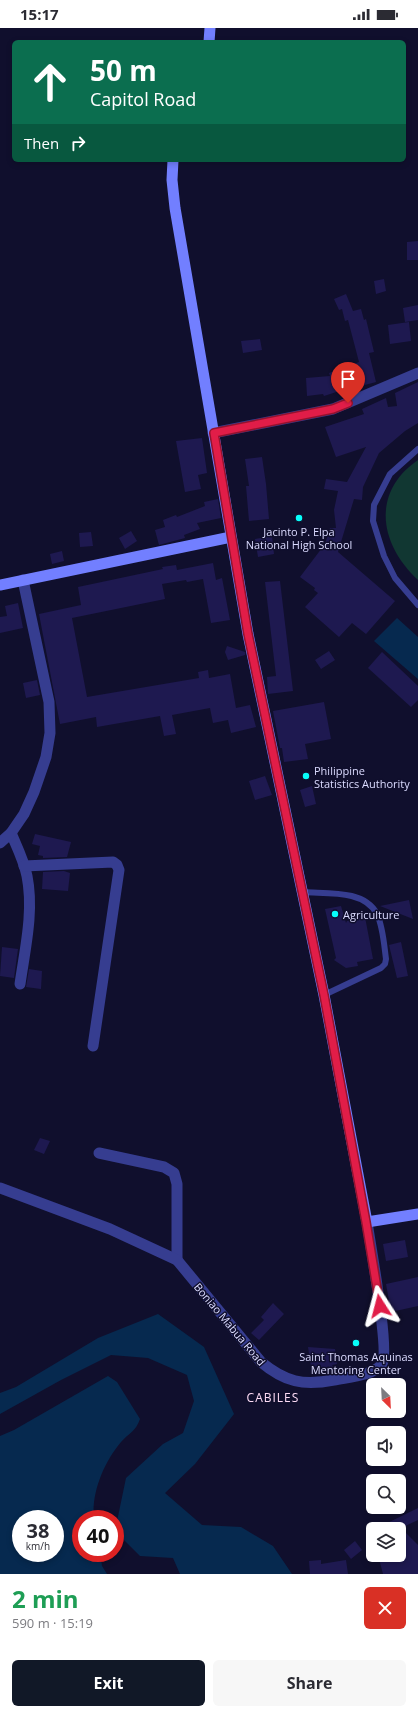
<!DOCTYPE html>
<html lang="en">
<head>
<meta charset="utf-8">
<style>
	body { margin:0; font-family:"Open Sans",sans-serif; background:#f7f7f7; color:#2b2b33; height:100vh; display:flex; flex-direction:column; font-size:15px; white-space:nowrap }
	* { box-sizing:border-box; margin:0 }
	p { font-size:13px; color:#7c7c81 }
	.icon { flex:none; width:22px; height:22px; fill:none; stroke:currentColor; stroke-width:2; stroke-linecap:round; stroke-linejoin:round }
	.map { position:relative; height:1546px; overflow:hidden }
	.side { display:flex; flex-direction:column; background:#fff; flex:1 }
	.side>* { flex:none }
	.guide { position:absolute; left:12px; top:12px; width:394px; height:122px; border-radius:6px; box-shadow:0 2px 6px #0003; background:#0b6e4f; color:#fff; overflow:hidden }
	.needle { width:26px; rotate:156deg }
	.controls { position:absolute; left:366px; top:1350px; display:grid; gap:8px }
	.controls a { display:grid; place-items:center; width:40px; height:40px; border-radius:6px; background:#fff; box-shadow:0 2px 6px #0003; font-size:20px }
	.speed { position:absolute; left:12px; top:1482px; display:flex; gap:8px; font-size:20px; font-weight:700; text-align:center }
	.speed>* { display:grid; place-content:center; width:52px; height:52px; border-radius:50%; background:#fff; box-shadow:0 2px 6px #0003; line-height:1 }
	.speed small { font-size:10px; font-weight:400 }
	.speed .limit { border:6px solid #d22; background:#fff; color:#111 }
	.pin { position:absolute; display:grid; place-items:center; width:34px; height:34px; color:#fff; margin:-41px -17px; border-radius:50% 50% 50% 0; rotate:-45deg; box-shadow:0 0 4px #0007 }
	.pin .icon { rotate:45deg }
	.me { position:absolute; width:44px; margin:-22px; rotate:351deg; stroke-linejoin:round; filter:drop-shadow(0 0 3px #0008) }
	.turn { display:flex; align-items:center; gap:14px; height:84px; padding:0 12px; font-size:18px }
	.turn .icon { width:52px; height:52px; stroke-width:2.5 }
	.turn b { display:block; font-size:28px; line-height:34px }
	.then { display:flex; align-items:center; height:38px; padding:0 12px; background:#0003; gap:8px; font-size:15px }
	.round { display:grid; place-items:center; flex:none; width:42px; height:42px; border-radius:6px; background:#f7f7f7 }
	.head { display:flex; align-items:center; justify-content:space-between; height:68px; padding:0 12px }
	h1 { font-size:24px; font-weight:700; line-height:30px; color:#1e9e55 }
	.cta { display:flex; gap:8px; margin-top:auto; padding:8px 12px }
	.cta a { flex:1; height:46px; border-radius:6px; background:#111827; color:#fff; font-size:16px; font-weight:700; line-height:46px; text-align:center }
	.cta a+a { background:#f7f7f7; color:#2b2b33 }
	.status { display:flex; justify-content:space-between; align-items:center; height:28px; padding:0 20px; background:#fff; direction:ltr }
	.status svg { height:11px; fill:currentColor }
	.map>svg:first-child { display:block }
	.green { fill:#113732 }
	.water { fill:#06294f; fill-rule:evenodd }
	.building { fill:#1e1950 }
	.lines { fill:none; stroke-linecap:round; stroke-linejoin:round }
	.service { stroke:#363d90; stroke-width:6 }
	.minor { stroke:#363d90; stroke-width:11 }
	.tertiary { stroke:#363d90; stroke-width:11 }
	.secondary { stroke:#727fff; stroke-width:11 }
	.route-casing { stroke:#92132f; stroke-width:10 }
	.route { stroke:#e11d48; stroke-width:7 }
	.poi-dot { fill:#07fffb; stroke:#100f2d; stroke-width:1.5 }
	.labels { text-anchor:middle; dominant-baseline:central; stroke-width:3; stroke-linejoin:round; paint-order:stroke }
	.poi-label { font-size:11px; fill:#dbdbff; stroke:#100f2d }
	.street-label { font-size:11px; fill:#dbdbff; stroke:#100f2d }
	.neighbourhood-label { font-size:12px; letter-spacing:1px; fill:#ffddf7; stroke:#100f2d }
</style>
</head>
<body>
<div class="status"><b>15:17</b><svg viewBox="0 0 49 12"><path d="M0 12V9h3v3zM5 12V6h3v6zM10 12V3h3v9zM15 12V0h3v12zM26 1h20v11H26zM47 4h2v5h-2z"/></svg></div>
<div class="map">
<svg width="418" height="1546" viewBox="0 0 418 1546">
	<rect width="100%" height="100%" fill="#100f2d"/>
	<path class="green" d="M 418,432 L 418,552 C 379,516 371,464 418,432 Z"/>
	<g class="water">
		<path d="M 397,590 L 418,609 L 418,651 L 374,613 Z"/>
		<path d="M 158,1286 L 204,1319 L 234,1386 L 195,1436 L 165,1465 L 202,1497 L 241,1499 L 273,1518 L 292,1546 L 180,1546 L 173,1530 L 140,1528 L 115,1503 L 126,1450 L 163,1416 L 183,1405 L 194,1373 L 187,1347 L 148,1330 L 111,1327 L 61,1352 L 0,1386 L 0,1365 L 16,1359 L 98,1310 Z"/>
		<path d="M 108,1348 L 117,1354 L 140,1391 C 136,1403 129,1405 121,1414 C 104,1434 91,1465 94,1491 L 81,1491 L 81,1525 L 100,1525 L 102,1538 L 107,1546 L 0,1546 L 0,1408 L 14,1402 ZM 21,1491 L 55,1491 L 55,1525 L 21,1525 Z"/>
	</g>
	<g class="building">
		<path d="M 418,213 L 418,232 L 407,232 L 407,214 Z"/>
		<path d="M 384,251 L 386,263 L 376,266 L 374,253 Z"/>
		<path d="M 346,266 L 353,283 L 361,281 L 364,292 L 366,291 L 374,324 L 369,325 L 376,354 L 361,358 L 361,356 L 324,368 L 323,366 L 307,368 L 306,350 L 330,348 L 329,345 L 359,334 L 348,292 L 345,293 L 342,281 L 339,282 L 334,271 Z"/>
		<path d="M 418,277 L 418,292 L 405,294 L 403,280 Z"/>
		<path d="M 409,294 L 411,313 L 390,316 L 388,297 Z"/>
		<path d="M 260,311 L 262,322 L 243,325 L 241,313 Z"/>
		<path d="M 418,354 L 418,395 L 405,403 L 379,425 L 363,459 L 362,472 L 354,471 L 338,524 L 395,573 L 366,606 L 352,595 L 339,609 L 305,579 L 318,565 L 314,562 L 315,560 L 300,549 L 325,516 L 330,500 L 336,500 L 334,482 L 338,463 L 324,461 L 326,451 L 347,454 L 366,419 L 336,429 L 325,399 L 364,386 L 362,381 L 386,370 L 388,379 L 397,378 L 395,365 Z"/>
		<path d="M 202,410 L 207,445 L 198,447 L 201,461 L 185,464 L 176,413 Z"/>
		<path d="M 262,429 L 266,456 L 269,491 L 249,493 L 246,458 L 249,458 L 245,431 Z"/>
		<path d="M 218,471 L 221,490 L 197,495 L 200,501 L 184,507 L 185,510 L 159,517 L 155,502 L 165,499 L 163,492 L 176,487 L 177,489 L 205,478 L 204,474 Z"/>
		<path d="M 131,503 L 137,513 L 125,521 L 119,510 Z"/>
		<path d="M 91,504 L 93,518 L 80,519 L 79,505 Z"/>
		<path d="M 272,508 L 274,526 L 258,529 L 255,511 Z"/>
		<path d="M 62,523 L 64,533 L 52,536 L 50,526 Z"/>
		<path d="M 213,535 L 216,552 L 222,550 L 230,592 L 211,595 L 203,551 L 187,554 L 186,552 L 162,556 L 165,571 L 72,590 L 87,669 L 199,650 L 198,644 L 208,642 L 209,650 L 230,646 L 236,680 L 250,677 L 256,699 L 231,705 L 228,692 L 213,695 L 210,680 L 172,687 L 176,706 L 164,708 L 160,688 L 97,699 L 96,689 L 60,696 L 39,586 L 81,577 L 78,559 L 163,541 L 162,539 L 176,537 L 177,542 Z"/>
		<path d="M 280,553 L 293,663 L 268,666 L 267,649 L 276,648 L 265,554 Z"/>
		<path d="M 18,575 L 23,600 L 0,605 L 0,589 L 7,588 L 5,578 Z"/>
		<path d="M 227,618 L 245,624 L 245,627 L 228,632 L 225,624 Z"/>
		<path d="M 329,623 L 335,632 L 321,641 L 315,632 Z"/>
		<path d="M 382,624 L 418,658 L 418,672 L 411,679 L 368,640 Z"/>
		<path d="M 37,652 L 40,667 L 26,670 L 23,655 Z"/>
		<path d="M 324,674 L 331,711 L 305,716 L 308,731 L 284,734 L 282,720 L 280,720 L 273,683 Z"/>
		<path d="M 265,748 L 272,767 L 255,772 L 249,753 Z"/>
		<path d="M 312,758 L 316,776 L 305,779 L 300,762 Z"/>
		<path d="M 35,806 L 71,814 L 67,829 L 43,830 L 43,828 L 38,827 L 40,818 L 32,816 Z"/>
		<path d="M 64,843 L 70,845 L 68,863 L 42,861 L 43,844 Z"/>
		<path d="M 409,872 L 413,891 L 380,878 Z"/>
		<path d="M 341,878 L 346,895 L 347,893 L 365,889 L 373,931 L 357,934 L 358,938 L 346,940 L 334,932 L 336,930 L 325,881 Z"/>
		<path d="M 401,914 L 408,948 L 397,950 L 389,917 Z"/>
		<path d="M 2,919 L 18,921 L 14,950 L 0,948 Z"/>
		<path d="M 29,941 L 42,943 L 41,961 L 26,959 Z"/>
		<path d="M 40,1110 L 50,1113 L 44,1126 L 34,1122 Z"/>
		<path d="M 405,1212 L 408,1229 L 386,1233 L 383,1216 Z"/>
		<path d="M 418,1249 L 418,1278 L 391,1284 L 386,1256 Z"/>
		<path d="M 273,1275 L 284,1286 L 259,1312 L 251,1305 L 264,1292 L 261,1289 Z"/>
		<path d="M 308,1319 L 335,1321 L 337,1336 L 332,1337 L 333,1339 L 321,1341 L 321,1338 L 311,1339 Z"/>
		<path d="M 418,1480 L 418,1492 L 401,1500 L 418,1517 L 418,1546 L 383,1546 L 378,1527 L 399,1527 L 399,1500 L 375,1501 Z"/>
		<path d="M 355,1513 L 362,1522 L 351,1531 L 344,1522 Z"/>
		<path d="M 321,1532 L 321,1536 L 346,1532 L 348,1546 L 310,1546 L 309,1533 Z"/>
	</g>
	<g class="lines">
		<g class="service">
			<path d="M 418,421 L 390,446 L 374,477 L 373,493 L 384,528 L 395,550 L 418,577"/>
			<path d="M 303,864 C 326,866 364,861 377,886 C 383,899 384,916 386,931 L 385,936 L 381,940 L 324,967"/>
		</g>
		<g class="minor">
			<path d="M 213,405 L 333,381 L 418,345"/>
			<path d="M 11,805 C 17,819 24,833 27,848 C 34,883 25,921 20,956"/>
			<path d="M 0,815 L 11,805 L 24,786 L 34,764 L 46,729 L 50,705 L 49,674 L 23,552"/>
			<path d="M 24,838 L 113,834 L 117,837 L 119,842 L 93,1018"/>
			<path d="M 99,1125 L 164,1139 L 174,1145 L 177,1156 L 177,1232"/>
		</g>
		<path class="tertiary" d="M 0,1160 L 110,1201 L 177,1232 L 261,1334 C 285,1354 303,1358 334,1352 C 348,1349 373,1348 382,1336 C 390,1324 370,1215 367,1194"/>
		<g class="secondary">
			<path d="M 209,14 L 210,0"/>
			<path d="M 173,132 L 172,152 L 175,180 L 248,606 L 324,967 L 367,1194 L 418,1186"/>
			<path d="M 0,557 L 231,509"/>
		</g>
	</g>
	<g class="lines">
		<g class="route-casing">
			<path id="route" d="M 348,375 L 333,381 L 214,405 L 248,606 L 324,967 L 366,1194 L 380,1278"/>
		</g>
		<use href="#route" class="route"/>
	</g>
	<g class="poi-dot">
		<circle cx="299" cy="490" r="4"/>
		<circle cx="306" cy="748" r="4"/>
		<circle cx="335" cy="886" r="4"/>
		<circle cx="356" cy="1315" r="4"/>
	</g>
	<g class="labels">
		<g class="poi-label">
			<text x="299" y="503">Jacinto P. Elpa<tspan x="299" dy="13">National High School</tspan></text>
			<text x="314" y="742" text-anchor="start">Philippine<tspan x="314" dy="13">Statistics Authority</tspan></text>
			<text x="343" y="886" text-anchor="start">Agriculture</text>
			<text x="356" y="1328">Saint Thomas Aquinas<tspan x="356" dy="13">Mentoring Center</tspan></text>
		</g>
		<g class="street-label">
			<text transform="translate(230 1296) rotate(50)">Boniao Mabua Road</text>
		</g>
		<g class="neighbourhood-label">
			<text x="273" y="1369">CABILES</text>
		</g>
	</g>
</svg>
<div class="controls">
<a><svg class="needle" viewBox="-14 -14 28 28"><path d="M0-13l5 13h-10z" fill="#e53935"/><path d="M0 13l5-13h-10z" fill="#7c7c81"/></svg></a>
<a><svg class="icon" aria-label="sound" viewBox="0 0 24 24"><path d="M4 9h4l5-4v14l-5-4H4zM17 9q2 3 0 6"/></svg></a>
<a><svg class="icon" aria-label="search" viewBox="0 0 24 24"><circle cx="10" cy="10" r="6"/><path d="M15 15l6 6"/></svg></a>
<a><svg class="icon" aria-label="layers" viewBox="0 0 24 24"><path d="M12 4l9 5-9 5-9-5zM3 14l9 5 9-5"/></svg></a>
</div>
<div class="speed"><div>38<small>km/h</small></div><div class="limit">40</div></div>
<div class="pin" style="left:348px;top:375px;background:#d93025"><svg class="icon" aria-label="arrive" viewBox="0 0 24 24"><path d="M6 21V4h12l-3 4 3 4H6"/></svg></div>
<svg class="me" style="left:380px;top:1278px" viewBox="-20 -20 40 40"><path d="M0-17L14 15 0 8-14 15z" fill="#e11d48" stroke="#fff" stroke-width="4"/></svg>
<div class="guide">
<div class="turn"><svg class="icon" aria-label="ahead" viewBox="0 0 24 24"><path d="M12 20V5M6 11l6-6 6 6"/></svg><div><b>50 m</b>Capitol Road</div></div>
<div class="then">Then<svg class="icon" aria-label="right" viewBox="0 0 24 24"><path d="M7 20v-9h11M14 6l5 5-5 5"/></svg></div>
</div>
</div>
<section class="side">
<div class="head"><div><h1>2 min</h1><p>590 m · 15:19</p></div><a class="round" style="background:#d93025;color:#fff"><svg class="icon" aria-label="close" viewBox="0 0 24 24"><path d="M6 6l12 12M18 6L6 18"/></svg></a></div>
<div class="cta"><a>Exit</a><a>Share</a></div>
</section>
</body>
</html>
